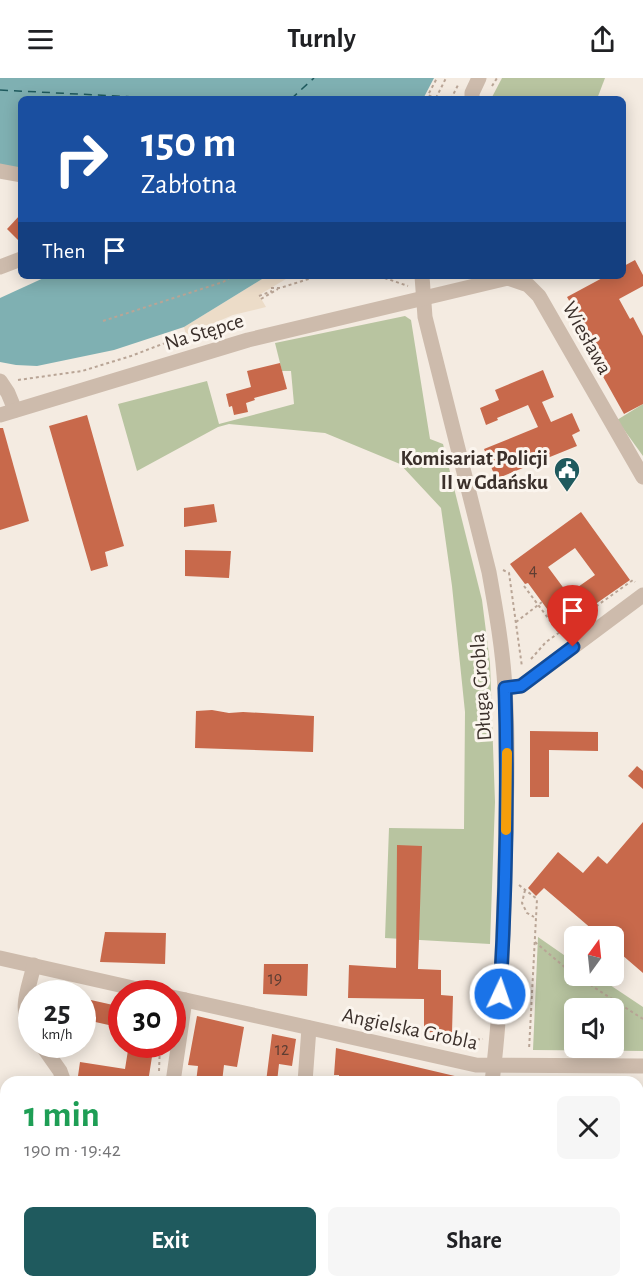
<!DOCTYPE html>
<html lang="en">
<head>
<meta charset="utf-8">
<style>
	body { margin:0; font-family:"Alegreya Sans",sans-serif; background:#f6f6f6; color:#202124; height:100vh; display:flex; flex-direction:column; font-size:22px; white-space:nowrap }
	* { box-sizing:border-box; margin:0 }
	p { font-size:20px; color:#757577 }
	.icon { flex:none; width:33px; height:33px; fill:none; stroke:currentColor; stroke-width:2; stroke-linecap:round; stroke-linejoin:round }
	.map { position:relative; flex:1; overflow:hidden }
	.drawer { position:absolute; left:0px; top:998px; width:644px; height:212px; display:flex; flex-direction:column; background:#fff; border-radius:18px 18px 0 0; box-shadow:0 3px 15px #0003 }
	.drawer>* { flex:none }
	.hud { position:absolute; left:18px; top:18px; width:608px; height:183px; border-radius:9px; box-shadow:0 3px 15px #0003; background:#1a4fa0; color:#fff; overflow:hidden }
	.needle { width:39px; rotate:15deg }
	.controls { position:absolute; left:564px; top:848px; display:grid; gap:12px }
	.controls a { display:grid; place-items:center; width:60px; height:60px; border-radius:9px; background:#fff; box-shadow:0 3px 15px #0003; font-size:30px }
	.speed { position:absolute; left:18px; top:902px; display:flex; gap:12px; font-size:30px; font-weight:700; text-align:center }
	.speed>* { display:grid; place-content:center; width:78px; height:78px; border-radius:50%; background:#fff; box-shadow:0 3px 15px #0003; line-height:1 }
	.speed small { font-size:15px; font-weight:400 }
	.speed .limit { border:9px solid #d22; background:#fff; color:#111 }
	.pin { position:absolute; display:grid; place-items:center; width:51px; height:51px; color:#fff; margin:-62px -26px; border-radius:50% 50% 50% 0; rotate:-45deg; box-shadow:0 0 6px #0007 }
	.pin .icon { rotate:45deg }
	.me { position:absolute; width:66px; margin:-33px; rotate:3deg; stroke-linejoin:round; filter:drop-shadow(0 0 4px #0008) }
	.turn { display:flex; align-items:center; gap:21px; height:126px; padding:0 24px; font-size:27px }
	.turn .icon { width:78px; height:78px; stroke-width:2.5 }
	.turn b { display:block; font-size:42px; line-height:51px }
	.then { display:flex; align-items:center; height:57px; padding:0 24px; background:#0003; gap:12px; font-size:22px }
	.round { display:grid; place-items:center; flex:none; width:63px; height:63px; border-radius:9px; background:#f6f6f6 }
	.summary { display:flex; align-items:center; justify-content:space-between; height:102px; padding:0 24px }
	h1 { font-size:36px; font-weight:700; line-height:45px; color:#1e9e55 }
	.primary-button { display:flex; gap:12px; margin-top:auto; padding:12px 24px }
	.primary-button a { flex:1; height:69px; border-radius:9px; background:#1f5a5e; color:#fff; font-size:24px; font-weight:700; line-height:69px; text-align:center }
	.primary-button a+a { background:#f6f6f6; color:#202124 }
	header { display:flex; justify-content:space-between; align-items:center; height:78px; padding:0 24px; background:#fff; font-size:27px; font-weight:700 }
	.map>svg:first-child { display:block }
	.green { fill:#b8c4a0; fill-rule:evenodd }
	.plaza { fill:#ecdcc8 }
	.water { fill:#7fb0b2 }
	.lines { fill:none; stroke-linecap:round; stroke-linejoin:round }
	.ferry { stroke:#1f5a5e; stroke-width:1.5; stroke-dasharray:8 6; stroke-linecap:butt }
	.building { fill:#c8694b; fill-rule:evenodd }
	.path { stroke:#b9a596; stroke-width:2; stroke-dasharray:3 3; stroke-linecap:butt }
	.minor { stroke:#cdbbac; stroke-width:15 }
	.route-casing { stroke:#114b97; stroke-width:15 }
	.route { stroke:#1a73e8; stroke-width:10 }
	.slow { stroke:#f59e0b; stroke-width:10 }
	.labels { text-anchor:middle; dominant-baseline:central; stroke-width:6; stroke-linejoin:round; paint-order:stroke }
	.number-label { font-size:18px; fill:#5e3e33 }
	.street-label { font-size:21px; fill:#3b302b; stroke:#fbf5ee }
	.poi-label { font-size:21px; font-weight:bold; fill:#3b302b; stroke:#fbf5ee; text-anchor:end }
</style>
</head>
<body>
<header><svg class="icon" aria-label="menu" viewBox="0 0 24 24"><path d="M4 6h16M4 12h16M4 18h16"/></svg>Turnly<svg class="icon" aria-label="share" viewBox="0 0 24 24"><path d="M12 15V3M7 8l5-5 5 5M5 13v7h14v-7"/></svg></header>
<div class="map">
<svg width="643" height="1208" viewBox="0 0 643 1208">
	<rect width="100%" height="100%" fill="#f4ebe1"/>
	<g class="green">
		<path d="M 502,0 L 605,0 L 597,21 L 491,21 Z"/>
		<path d="M 405,238 L 411,242 L 430,361 L 443,366 L 482,522 L 490,585 L 495,724 L 490,866 L 385,860 L 389,750 L 464,751 L 465,634 L 452,508 L 441,430 L 400,386 L 325,355 L 229,346 L 218,349 L 137,393 L 118,326 L 207,303 L 219,346 L 294,326 L 291,293 L 282,293 L 275,265 Z"/>
		<path d="M 643,326 L 643,378 L 617,342 Z"/>
		<path d="M 538,859 L 574,884 L 574,897 L 595,897 L 643,929 L 643,973 L 533,972 ZM 574,930 L 614,930 L 614,969 L 574,969 Z"/>
		<path d="M 0,1066 L 6,1068 L 6,1203 L 24,1203 L 23,1208 L 0,1208 Z"/>
	</g>
	<path class="plaza" d="M 267,198 L 291,198 L 259,217 L 266,229 L 233,237 L 186,257 L 184,249 Z"/>
	<g class="water">
		<path d="M 0,0 L 434,0 L 423,21 L 21,21 L 21,92 L 0,88 Z"/>
		<path d="M 48,198 L 267,198 L 184,249 L 114,272 L 37,288 L 16,287 L 0,284 L 0,220 Z"/>
	</g>
	<g class="lines">
		<g class="ferry">
			<path d="M 0,12 L 173,21"/>
			<path d="M 291,21 L 314,0"/>
		</g>
	</g>
	<g class="building">
		<path d="M 21,136 L 21,165 L 7,151 Z"/>
		<path d="M 635,182 L 643,197 L 643,208 L 619,221 L 630,241 L 633,239 L 643,258 L 643,326 L 624,336 L 578,254 L 585,251 L 567,219 L 606,198 L 622,198 L 622,189 Z"/>
		<path d="M 280,285 L 287,311 L 254,320 L 255,322 L 246,325 L 248,334 L 234,337 L 232,328 L 229,329 L 226,316 L 251,309 L 247,293 Z"/>
		<path d="M 543,292 L 554,319 L 542,324 L 551,344 L 572,335 L 580,353 L 572,357 L 577,368 L 496,401 L 484,371 L 538,349 L 528,327 L 497,340 L 498,342 L 486,347 L 480,330 L 499,322 L 495,312 Z"/>
		<path d="M 87,337 L 124,468 L 105,474 L 108,488 L 91,493 L 49,348 Z"/>
		<path d="M 0,350 L 3,350 L 29,443 L 0,452 Z"/>
		<path d="M 214,426 L 217,444 L 184,449 L 184,430 Z"/>
		<path d="M 581,434 L 630,502 L 561,550 L 528,505 L 525,506 L 510,486 ZM 575,470 L 595,497 L 568,516 L 548,489 Z"/>
		<path d="M 185,472 L 231,473 L 229,500 L 185,498 Z"/>
		<path d="M 212,632 L 229,635 L 243,634 L 314,638 L 313,674 L 195,670 L 196,633 Z"/>
		<path d="M 530,653 L 598,654 L 598,673 L 549,672 L 549,719 L 530,719 Z"/>
		<path d="M 637,688 L 643,693 L 643,711 L 628,698 Z"/>
		<path d="M 643,744 L 643,895 L 614,870 L 614,858 L 600,858 L 544,810 L 536,818 L 528,810 L 558,774 L 583,795 L 598,778 L 607,786 Z"/>
		<path d="M 397,767 L 422,768 L 418,891 L 441,892 L 441,917 L 453,918 L 452,955 L 424,954 L 424,921 L 348,920 L 349,887 L 396,890 Z"/>
		<path d="M 105,854 L 166,855 L 165,886 L 100,884 Z"/>
		<path d="M 264,886 L 308,886 L 307,918 L 263,916 Z"/>
		<path d="M 82,920 L 122,929 L 122,950 L 82,941 Z"/>
		<path d="M 197,938 L 244,949 L 237,989 L 224,987 L 222,1004 L 196,1004 L 198,988 L 188,987 Z"/>
		<path d="M 272,956 L 296,961 L 292,988 L 279,986 L 277,1004 L 266,1004 Z"/>
		<path d="M 129,966 L 154,966 L 148,1004 L 112,1004 L 78,998 L 80,984 L 125,991 Z"/>
		<path d="M 336,970 L 459,999 L 458,1004 L 357,1004 L 357,1001 L 339,999 L 339,997 L 334,997 Z"/>
	</g>
	<g class="lines">
		<g class="path">
			<path d="M 492,8 L 497,0"/>
			<path d="M 436,20 L 446,0"/>
			<path d="M 437,21 L 428,17 L 437,0"/>
			<path d="M 451,21 L 458,7"/>
			<path d="M 379,198 L 408,208"/>
			<path d="M 271,210 L 280,210 L 318,198"/>
			<path d="M 259,218 L 272,213"/>
			<path d="M 261,221 L 278,211"/>
			<path d="M 103,243 L 223,204 L 233,198"/>
			<path d="M 18,302 L 82,293 L 131,278 L 186,257"/>
			<path d="M 503,492 L 509,495 L 522,589"/>
			<path d="M 524,508 L 560,556"/>
			<path d="M 516,544 L 542,524"/>
			<path d="M 531,581 L 546,564 L 633,502 L 635,504"/>
			<path d="M 519,807 L 537,821 L 529,972"/>
			<path d="M 525,812 L 522,825 L 527,835 L 534,839"/>
			<path d="M 535,864 L 574,897"/>
			<path d="M 575,897 L 643,941"/>
			<path d="M 447,965 L 483,961"/>
			<path d="M 159,993 L 160,966"/>
			<path d="M 0,1110 L 6,1106"/>
			<path d="M 0,1114 L 6,1114"/>
			<path d="M 0,1155 L 6,1147"/>
			<path d="M 638,1191 L 643,1178"/>
			<path d="M 590,1208 L 592,1203"/>
			<path d="M 630,1208 L 632,1203"/>
		</g>
		<g class="minor">
			<path d="M 472,21 L 472,15 L 479,0"/>
			<path d="M 0,93 L 21,97"/>
			<path d="M 0,189 L 21,181"/>
			<path d="M 422,198 L 425,239 L 489,494 C 496,533 503,572 505,611 C 509,671 506,730 505,789 C 503,861 501,932 492,1004"/>
			<path d="M 0,303 L 8,315 L 15,332"/>
			<path d="M 0,337 L 248,262 L 508,200 L 528,207 L 539,218 L 643,399"/>
			<path d="M 505,610 L 521,608 L 643,517"/>
			<path d="M 0,880 L 155,915"/>
			<path d="M 172,919 L 476,987 L 643,988"/>
			<path d="M 32,951 C 18,931 29,910 34,887"/>
			<path d="M 41,966 L 60,993 L 64,1004"/>
			<path d="M 173,1004 L 185,922"/>
			<path d="M 305,1004 L 309,950"/>
			<path d="M 638,1109 L 643,1100"/>
			<path d="M 376,1203 L 408,1208"/>
			<path d="M 525,1203 L 533,1205 L 537,1208"/>
			<path d="M 31,1208 L 32,1203"/>
			<path d="M 141,1208 L 141,1203"/>
			<path d="M 240,1208 L 241,1203"/>
			<path d="M 350,1208 L 358,1203"/>
			<path d="M 464,1208 L 464,1203"/>
		</g>
	</g>
	<g class="lines">
		<g class="route-casing">
			<path id="route" d="M 500,916 C 506,814 508,712 505,610 L 521,608 L 573,569"/>
		</g>
		<use href="#route" class="route"/>
		<path class="slow" d="M 506,752 L 507,675"/>
	</g>
	<defs>
		<g id="civic-pin" transform="scale(1.35)"><path d="M0 17L-7.5 6A9.5 9.5 0 1 1 7.5 6Z" fill="#1f5a5e" stroke="#fbf5ee"/><path d="M-.6-6.5H3V-4.5H.6V-3L4-1V1h2V6H-6V1h2V-1L-.6-3ZM-1.2 2.5V6h2.4V2.5Z" fill="#fff"/></g>
	</defs>
	<g fill-rule="evenodd">
		<use href="#civic-pin" x="567" y="392"/>
	</g>
	<g class="labels">
		<g class="number-label">
			<text x="533" y="493">4</text>
			<text x="275" y="901">19</text>
			<text x="282" y="972">12</text>
		</g>
		<g class="street-label">
			<text transform="translate(204 254) rotate(-17)">Na Stępce</text>
			<text transform="translate(587 260) rotate(61)">Wiesława</text>
			<text transform="translate(481 609) rotate(-94)">Długa Grobla</text>
			<text transform="translate(410 951) rotate(12)">Angielska Grobla</text>
		</g>
		<g class="poi-label">
			<text x="548" y="380">Komisariat Policji<tspan x="548" dy="24">II w Gdańsku</tspan></text>
		</g>
	</g>
</svg>
<div class="controls">
<a><svg class="needle" viewBox="-14 -14 28 28"><path d="M0-13l5 13h-10z" fill="#e53935"/><path d="M0 13l5-13h-10z" fill="#757577"/></svg></a>
<a><svg class="icon" aria-label="sound" viewBox="0 0 24 24"><path d="M4 9h4l5-4v14l-5-4H4zM17 9q2 3 0 6"/></svg></a>
</div>
<div class="speed"><div>25<small>km/h</small></div><div class="limit">30</div></div>
<div class="pin" style="left:573px;top:569px;background:#d93025"><svg class="icon" aria-label="arrive" viewBox="0 0 24 24"><path d="M6 21V4h12l-3 4 3 4H6"/></svg></div>
<svg class="me" style="left:500px;top:916px" viewBox="-20 -20 40 40"><circle r="17" fill="#1a73e8" stroke="#fff" stroke-width="3"/><path d="M0-11L8 9 0 5-8 9z" fill="#fff"/></svg>
<div class="hud">
<div class="turn"><svg class="icon" aria-label="right" viewBox="0 0 24 24"><path d="M7 20v-9h11M14 6l5 5-5 5"/></svg><div><b>150 m</b>Zabłotna</div></div>
<div class="then">Then<svg class="icon" aria-label="arrive" viewBox="0 0 24 24"><path d="M6 21V4h12l-3 4 3 4H6"/></svg></div>
</div>
<section class="drawer">
<div class="summary"><div><h1>1 min</h1><p>190 m · 19:42</p></div><a class="round"><svg class="icon" aria-label="close" viewBox="0 0 24 24"><path d="M6 6l12 12M18 6L6 18"/></svg></a></div>
<div class="primary-button"><a>Exit</a><a>Share</a></div>
</section>
</div>
</body>
</html>
